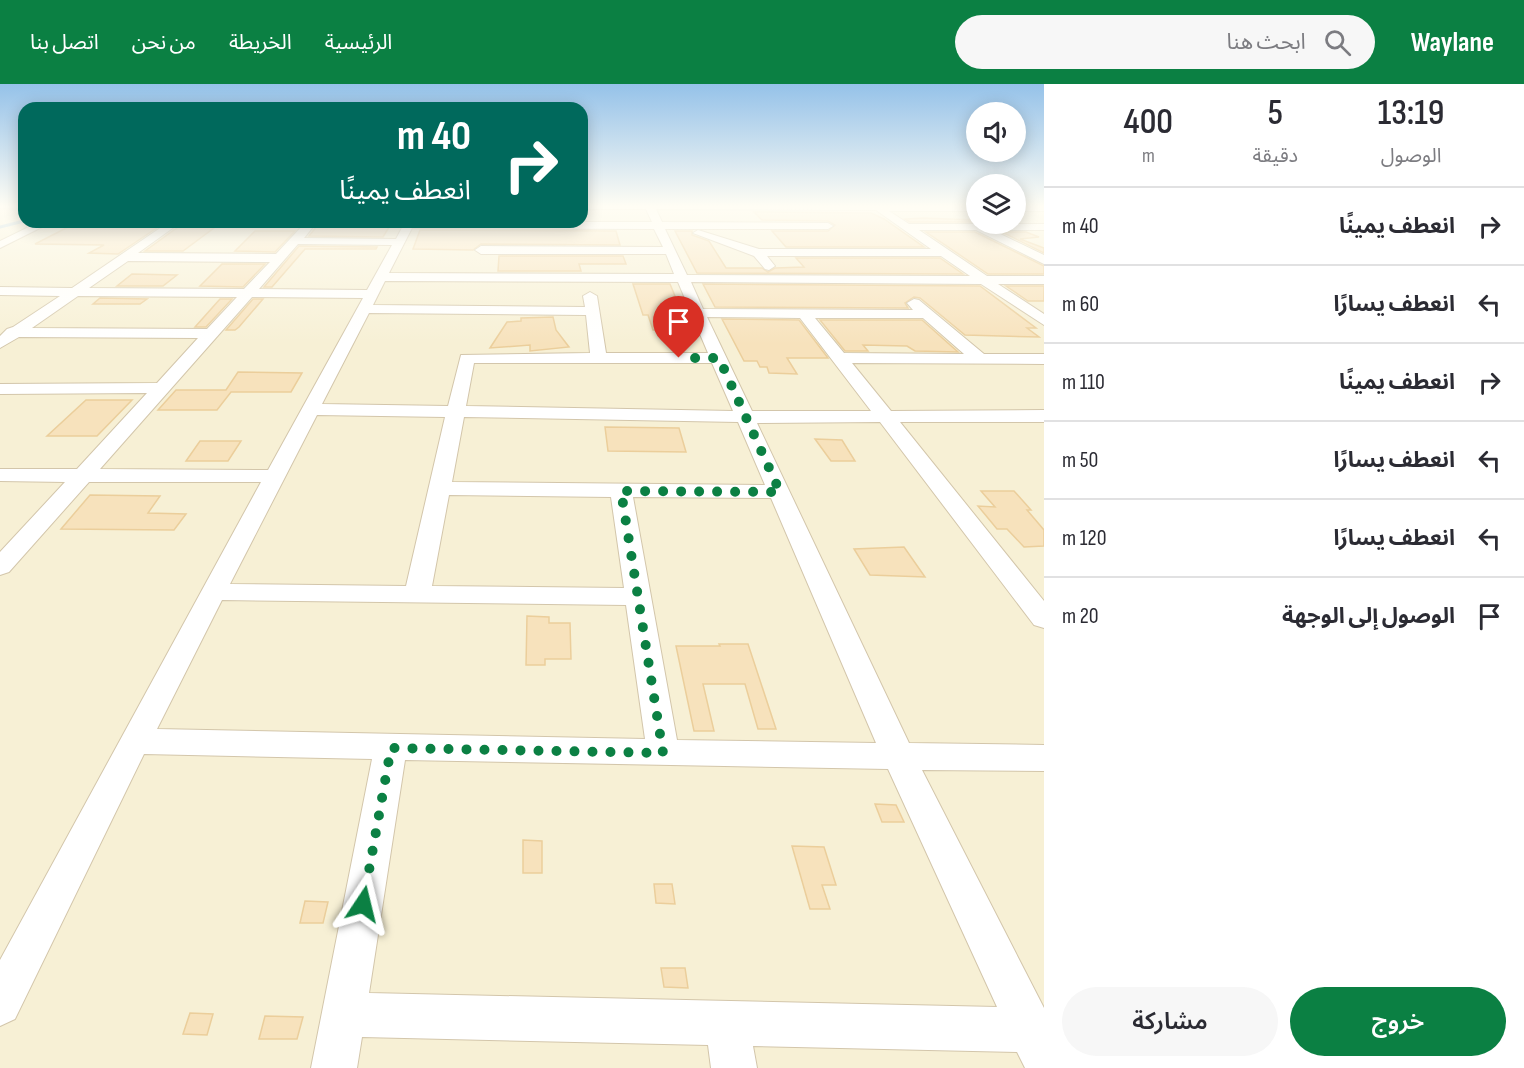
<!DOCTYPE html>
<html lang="ar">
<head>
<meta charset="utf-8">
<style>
	body { margin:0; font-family:"Sofia Sans Condensed","Noto Sans Arabic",sans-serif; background:#f7f7f7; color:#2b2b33; direction:rtl; height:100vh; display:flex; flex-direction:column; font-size:22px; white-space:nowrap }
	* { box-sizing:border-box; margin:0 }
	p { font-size:20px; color:#7c7c81 }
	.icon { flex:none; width:33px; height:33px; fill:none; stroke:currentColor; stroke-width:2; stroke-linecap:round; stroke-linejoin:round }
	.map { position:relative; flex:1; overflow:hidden; direction:ltr }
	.panel { display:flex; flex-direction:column; background:#fff; width:480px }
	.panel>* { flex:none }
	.guide { position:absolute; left:18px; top:18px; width:570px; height:126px; border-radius:18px; box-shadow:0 3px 15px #0003; direction:rtl; background:#00695c; color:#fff; overflow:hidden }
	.buttons { position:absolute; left:966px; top:18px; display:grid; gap:12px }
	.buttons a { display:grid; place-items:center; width:60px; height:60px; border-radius:50%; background:#fff; box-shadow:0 3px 15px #0003; font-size:30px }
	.pin { position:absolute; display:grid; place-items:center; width:51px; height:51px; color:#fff; margin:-62px -26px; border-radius:50% 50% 50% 0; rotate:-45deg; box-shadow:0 0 6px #0007 }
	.pin .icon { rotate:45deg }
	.me { position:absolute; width:66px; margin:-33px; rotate:10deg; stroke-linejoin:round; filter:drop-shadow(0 0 4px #0008) }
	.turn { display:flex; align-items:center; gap:21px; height:126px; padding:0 18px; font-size:27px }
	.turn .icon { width:78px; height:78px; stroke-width:2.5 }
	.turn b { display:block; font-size:42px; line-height:51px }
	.eta { display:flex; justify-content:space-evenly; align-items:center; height:102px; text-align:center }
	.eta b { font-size:36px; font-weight:600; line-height:42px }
	.button { display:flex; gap:12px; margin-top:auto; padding:12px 18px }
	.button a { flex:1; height:69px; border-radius:36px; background:#0b8043; color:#fff; font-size:24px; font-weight:600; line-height:69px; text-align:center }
	.button a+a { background:#f7f7f7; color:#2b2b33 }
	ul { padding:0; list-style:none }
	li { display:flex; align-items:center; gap:18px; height:78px; padding:0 18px; border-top:2px solid #e1e1e2 }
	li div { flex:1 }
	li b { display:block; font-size:22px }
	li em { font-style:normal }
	header { display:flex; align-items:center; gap:36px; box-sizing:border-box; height:84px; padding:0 30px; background:#0b8043; color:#fff }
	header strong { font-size:28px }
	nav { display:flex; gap:33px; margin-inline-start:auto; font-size:21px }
	.search { width:420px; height:54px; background:#f7f7f7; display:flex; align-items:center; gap:15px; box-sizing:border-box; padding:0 21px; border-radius:33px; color:#7c7c81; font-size:22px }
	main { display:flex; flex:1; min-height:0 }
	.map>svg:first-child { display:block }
	.residential { fill:#f7f0d5 }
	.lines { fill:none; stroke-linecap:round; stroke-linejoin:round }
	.stream { stroke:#9ec4dd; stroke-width:3 }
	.building { fill:#f7e2bc; stroke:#ebce9b; stroke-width:1.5 }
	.minor-casing { stroke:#d3c6ab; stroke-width:2 }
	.minor { fill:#fff; fill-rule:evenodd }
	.route { stroke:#0b8043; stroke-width:10; stroke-dasharray:0 18 }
</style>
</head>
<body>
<header>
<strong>Waylane</strong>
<div class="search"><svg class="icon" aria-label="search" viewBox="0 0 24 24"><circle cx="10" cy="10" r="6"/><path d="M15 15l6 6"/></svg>ابحث هنا</div>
<nav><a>الرئيسية</a><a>الخريطة</a><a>من نحن</a><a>اتصل بنا</a></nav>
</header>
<main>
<section class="panel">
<div class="eta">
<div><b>13:19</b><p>الوصول</p></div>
<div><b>5</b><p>دقيقة</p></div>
<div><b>400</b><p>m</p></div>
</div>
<ul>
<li><svg class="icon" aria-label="right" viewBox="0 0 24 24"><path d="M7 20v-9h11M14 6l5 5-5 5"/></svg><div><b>انعطف يمينًا</b></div><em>40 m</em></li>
<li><svg class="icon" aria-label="left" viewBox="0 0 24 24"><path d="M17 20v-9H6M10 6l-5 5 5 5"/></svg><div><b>انعطف يسارًا</b></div><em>60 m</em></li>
<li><svg class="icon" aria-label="right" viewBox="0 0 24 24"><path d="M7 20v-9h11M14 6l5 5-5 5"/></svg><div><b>انعطف يمينًا</b></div><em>110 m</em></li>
<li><svg class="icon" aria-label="left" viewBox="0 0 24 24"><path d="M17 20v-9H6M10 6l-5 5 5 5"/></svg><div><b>انعطف يسارًا</b></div><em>50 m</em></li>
<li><svg class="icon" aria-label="left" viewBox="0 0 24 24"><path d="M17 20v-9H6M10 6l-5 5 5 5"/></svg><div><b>انعطف يسارًا</b></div><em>120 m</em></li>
<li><svg class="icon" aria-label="arrive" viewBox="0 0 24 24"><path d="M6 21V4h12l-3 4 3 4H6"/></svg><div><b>الوصول إلى الوجهة</b></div><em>20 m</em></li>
</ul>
<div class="button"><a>خروج</a><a>مشاركة</a></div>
</section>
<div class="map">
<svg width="1044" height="984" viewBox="0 0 1044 984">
	<rect width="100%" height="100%" fill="#fefbe7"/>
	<path class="residential" d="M 0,122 L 24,122 L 24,138 L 582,138 L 582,122 L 976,122 L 976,140 L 1016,140 L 1016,122 L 1044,122 L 1044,984 L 0,984 Z"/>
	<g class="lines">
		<path class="stream" d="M 0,143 L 24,137"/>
	</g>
	<g class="building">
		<path d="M 754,128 L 871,129 L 884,135 L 924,163 L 786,163 L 772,147 L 828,147 L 835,141 L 828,137 L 762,136 Z"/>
		<path d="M 923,134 L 976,136 L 976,138 L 910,138 L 905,135 Z"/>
		<path d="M 189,138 L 222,138 L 183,167 L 145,167 L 181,141 Z"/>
		<path d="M 124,140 L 161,141 L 118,170 L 89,169 L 104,161 L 35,160 L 72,141 Z"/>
		<path d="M 349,140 L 391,140 L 383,153 L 309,152 L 317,142 L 347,142 Z"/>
		<path d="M 420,146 L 616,147 L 620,161 L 481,160 L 473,166 L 413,165 Z"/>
		<path d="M 255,147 L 295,147 L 275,168 L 235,167 Z"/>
		<path d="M 675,147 L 692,147 L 692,151 L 709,157 L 726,184 L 762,184 L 768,188 L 775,184 L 804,183 L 796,174 L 940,174 L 963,190 L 697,189 Z"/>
		<path d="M 926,148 L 975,148 L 1044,182 L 1044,190 L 988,190 Z"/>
		<path d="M 1002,148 L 1026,148 L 1039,153 L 1020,155 L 1044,164 L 1044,169 Z"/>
		<path d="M 299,162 L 377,163 L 376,165 L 305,165 L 272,203 L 264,203 Z"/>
		<path d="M 499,172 L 623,172 L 626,180 L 579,180 L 581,187 L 498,187 Z"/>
		<path d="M 222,180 L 265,180 L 243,203 L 200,202 Z"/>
		<path d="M 132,190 L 177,191 L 163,202 L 117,202 Z"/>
		<path d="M 633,200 L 670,200 L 689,246 L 653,246 L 648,231 L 643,231 Z"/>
		<path d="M 703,200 L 980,202 L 1036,244 L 1027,244 L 1039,253 L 965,251 L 920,214 L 914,213 L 905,219 L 908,224 L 715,223 Z"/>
		<path d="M 1006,202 L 1044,202 L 1044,217 L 1028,217 Z"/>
		<path d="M 100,214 L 147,215 L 140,220 L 93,220 Z"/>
		<path d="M 220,215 L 232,215 L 206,243 L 195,243 Z"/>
		<path d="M 253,215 L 263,215 L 239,243 L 235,246 L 226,246 Z"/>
		<path d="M 553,233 L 556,246 L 569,263 L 530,267 L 530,261 L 490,264 L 507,238 L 521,237 L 521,234 Z"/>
		<path d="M 722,235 L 799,236 L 828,274 L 787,274 L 797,290 L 769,289 L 767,283 L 760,283 L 757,277 L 744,277 Z"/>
		<path d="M 820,236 L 922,236 L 958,268 L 915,267 L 907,262 L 863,261 L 868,267 L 845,267 Z"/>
		<path d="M 238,288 L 302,289 L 291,308 L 231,308 L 217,326 L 158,326 L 176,306 L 226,306 Z"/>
		<path d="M 86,316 L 132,316 L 97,352 L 47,352 Z"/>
		<path d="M 605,343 L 679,344 L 686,368 L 608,367 Z"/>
		<path d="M 815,355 L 842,356 L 855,377 L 831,377 Z"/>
		<path d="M 200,357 L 241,357 L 228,377 L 186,377 Z"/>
		<path d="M 981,407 L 1014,407 L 1031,426 L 1027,426 L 1044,446 L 1044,462 L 1024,463 L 1007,445 L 997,445 L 978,422 L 995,423 Z"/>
		<path d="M 90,411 L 160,412 L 148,429 L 186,430 L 174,446 L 61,445 Z"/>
		<path d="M 904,463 L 925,493 L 870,491 L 854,465 Z"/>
		<path d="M 527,532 L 549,533 L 549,539 L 570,539 L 571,575 L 545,575 L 545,581 L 526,581 Z"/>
		<path d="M 719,560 L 748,560 L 776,645 L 758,645 L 745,600 L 703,600 L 714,647 L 694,647 L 676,562 L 720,562 Z"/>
		<path d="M 875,720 L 896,721 L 904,738 L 882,738 Z"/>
		<path d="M 523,756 L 542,757 L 542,789 L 523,789 Z"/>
		<path d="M 792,762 L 824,763 L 836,801 L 822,801 L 830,825 L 810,825 Z"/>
		<path d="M 654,800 L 672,800 L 675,820 L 656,819 Z"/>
		<path d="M 305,817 L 328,818 L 323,839 L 300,839 Z"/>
		<path d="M 661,884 L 685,884 L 688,904 L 664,903 Z"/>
		<path d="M 190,929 L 213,930 L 207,951 L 183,950 Z"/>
		<path d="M 265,932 L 303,933 L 297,955 L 259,955 Z"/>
	</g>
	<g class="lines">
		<g class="minor-casing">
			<g id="minor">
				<path d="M 582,122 L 976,122 L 976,127 L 889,127 L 909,140 L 1044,140 L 1044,146 L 992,146 L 1044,171 L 1044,180 L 976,146 L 919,146 L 987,192 L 1044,192 L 1044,200 L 998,200 L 1044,230 L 1044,241 L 981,200 L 691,198 L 703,225 L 913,226 L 907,219 L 914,215 L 919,216 L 984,270 L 1044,270 L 1044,280 L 852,279 L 891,327 L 1044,326 L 1044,338 L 900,338 L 1044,517 L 1044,544 L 1034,541 L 880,338 L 757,339 L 909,659 L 1044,661 L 1044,687 L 922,686 L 1044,924 L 1044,984 L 1025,984 L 1017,968 L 753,962 L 757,984 L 711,984 L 708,961 L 362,953 L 357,984 L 311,984 L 372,675 L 144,670 L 15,935 L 0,942 L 0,876 L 261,398 L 89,398 L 9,488 L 0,491 L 0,468 L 65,398 L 0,397 L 0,385 L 77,385 L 147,309 L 0,310 L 0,300 L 157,299 L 198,254 L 19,253 L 0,264 L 0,252 L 7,245 L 13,243 L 60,212 L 0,211 L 0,203 L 72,204 L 169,138 L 181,138 L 138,169 L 276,170 L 306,138 L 317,138 L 304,154 L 396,155 L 405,138 L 652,138 L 646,125 L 582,125 ZM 656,125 L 876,126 L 931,165 L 759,165 L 698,146 L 693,149 L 754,172 L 765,185 L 769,186 L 775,182 L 767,172 L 941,172 L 970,192 L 687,191 L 665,145 L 828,145 L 833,142 L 828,139 L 662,138 ZM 412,144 L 654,145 L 663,163 L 481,162 L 475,166 L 481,170 L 666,170 L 674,190 L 389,189 ZM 298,160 L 392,161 L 367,206 L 259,205 ZM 128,177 L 270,178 L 244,205 L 89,204 ZM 385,197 L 678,198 L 708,269 L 606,269 L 597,212 L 590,208 L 583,212 L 585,223 L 373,221 ZM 78,212 L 237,213 L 207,245 L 32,244 ZM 252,213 L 363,214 L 268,386 L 100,385 ZM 369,229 L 586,231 L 590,269 L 461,271 L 448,322 L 322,320 ZM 707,233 L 800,234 L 871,327 L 752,327 ZM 815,234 L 923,234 L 964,270 L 844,269 ZM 474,279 L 712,279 L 733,327 L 466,322 ZM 317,331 L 445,333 L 406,502 L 230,500 ZM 464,333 L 738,338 L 765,401 L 452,398 ZM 449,411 L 611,413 L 624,504 L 432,502 ZM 633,413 L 771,414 L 876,659 L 677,656 ZM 222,516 L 626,521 L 645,655 L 157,645 ZM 405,676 L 888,685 L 997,923 L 369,909 Z"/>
				<rect x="1016" y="122" width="28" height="5"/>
				<path d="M 39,138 L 52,138 L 0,164 L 0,157 Z"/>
			</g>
		</g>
		<use href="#minor" class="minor"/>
	</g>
	<linearGradient id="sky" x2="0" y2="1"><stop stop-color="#95c2e9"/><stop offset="0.47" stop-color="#fffdf4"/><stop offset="1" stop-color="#fffdf4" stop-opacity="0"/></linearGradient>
	<rect width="1044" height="260" fill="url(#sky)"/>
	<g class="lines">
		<path class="route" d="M 363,820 L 391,664 L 663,669 L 621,407 L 780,408 L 719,274 L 679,274"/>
	</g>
</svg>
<div class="buttons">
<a><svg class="icon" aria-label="sound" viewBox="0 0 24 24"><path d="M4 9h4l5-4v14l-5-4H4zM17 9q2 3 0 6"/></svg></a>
<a><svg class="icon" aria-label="layers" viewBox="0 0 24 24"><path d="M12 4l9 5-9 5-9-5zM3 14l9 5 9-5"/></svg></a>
</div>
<div class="pin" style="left:679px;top:274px;background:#d93025"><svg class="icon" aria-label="arrive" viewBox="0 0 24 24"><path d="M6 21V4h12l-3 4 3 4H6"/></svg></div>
<svg class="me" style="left:363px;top:820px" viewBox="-20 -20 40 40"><path d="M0-17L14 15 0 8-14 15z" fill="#0b8043" stroke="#fff" stroke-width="4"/></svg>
<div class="guide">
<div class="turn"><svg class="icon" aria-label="right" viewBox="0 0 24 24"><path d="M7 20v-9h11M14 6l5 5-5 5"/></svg><div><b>40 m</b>انعطف يمينًا</div></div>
</div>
</div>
</main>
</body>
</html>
